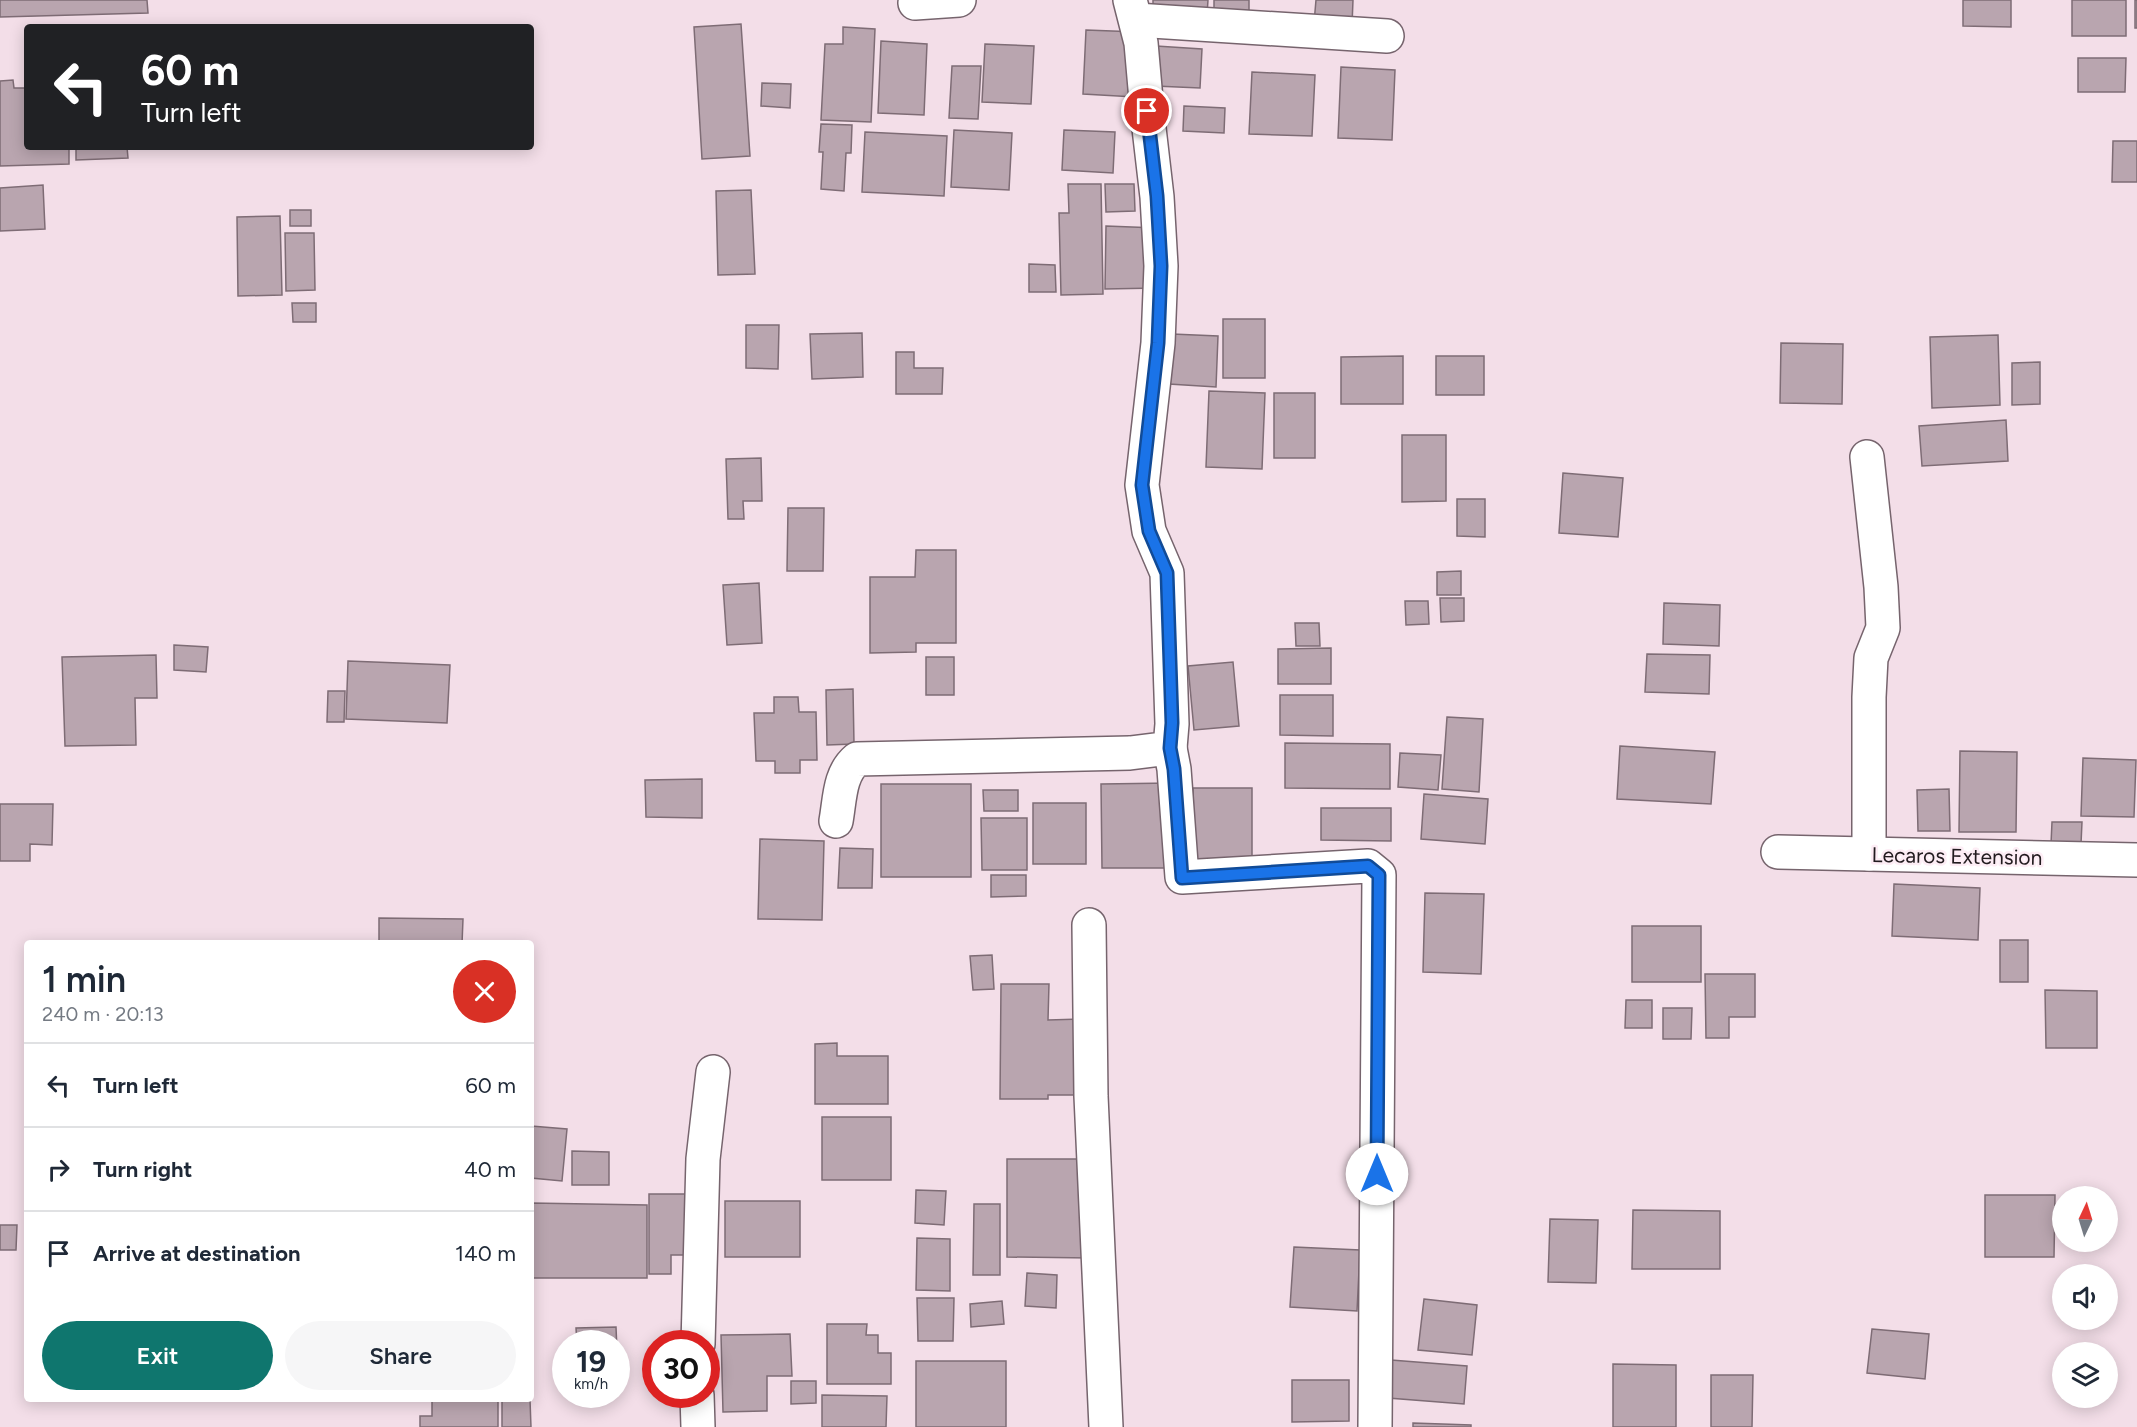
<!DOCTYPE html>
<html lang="en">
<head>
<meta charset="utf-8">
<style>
	body { margin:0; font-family:Figtree,sans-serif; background:#f6f6f7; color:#1f2937; height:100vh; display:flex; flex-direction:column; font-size:22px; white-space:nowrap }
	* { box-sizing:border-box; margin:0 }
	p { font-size:20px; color:#747a83 }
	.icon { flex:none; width:33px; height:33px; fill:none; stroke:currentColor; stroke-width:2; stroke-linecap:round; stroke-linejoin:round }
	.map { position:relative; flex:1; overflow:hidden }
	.side { position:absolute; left:24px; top:940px; width:510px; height:462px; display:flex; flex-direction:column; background:#fff; border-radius:6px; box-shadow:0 3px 15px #0003 }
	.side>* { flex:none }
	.top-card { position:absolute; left:24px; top:24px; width:510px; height:126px; border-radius:6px; box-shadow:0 3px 15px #0003; background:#202124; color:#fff; overflow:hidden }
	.needle { width:39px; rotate:4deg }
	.controls { position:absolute; left:2052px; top:1186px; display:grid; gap:12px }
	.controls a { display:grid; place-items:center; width:66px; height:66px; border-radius:50%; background:#fff; box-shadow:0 3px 15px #0003; font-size:30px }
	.speed { position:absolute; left:552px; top:1330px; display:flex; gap:12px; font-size:30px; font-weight:700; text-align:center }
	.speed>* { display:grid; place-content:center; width:78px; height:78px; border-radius:50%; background:#fff; box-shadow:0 3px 15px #0003; line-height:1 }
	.speed small { font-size:15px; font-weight:400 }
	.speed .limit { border:9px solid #d22; background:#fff; color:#111 }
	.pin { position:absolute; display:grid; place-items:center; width:51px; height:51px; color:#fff; margin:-26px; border:3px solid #fff; border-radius:50%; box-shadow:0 2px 6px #0007 }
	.me { position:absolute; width:66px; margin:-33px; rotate:0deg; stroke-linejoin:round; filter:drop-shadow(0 0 4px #0008) }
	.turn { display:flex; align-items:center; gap:21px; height:126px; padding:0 18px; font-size:27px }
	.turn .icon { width:78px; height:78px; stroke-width:2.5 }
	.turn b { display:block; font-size:42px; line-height:51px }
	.round { display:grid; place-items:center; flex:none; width:63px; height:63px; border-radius:32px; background:#f6f6f7 }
	.summary { display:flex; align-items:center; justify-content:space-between; height:102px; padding:0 18px }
	h1 { font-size:36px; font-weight:600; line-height:45px }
	.cta { display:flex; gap:12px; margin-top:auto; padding:12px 18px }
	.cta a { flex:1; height:69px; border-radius:36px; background:#0f766e; color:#fff; font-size:24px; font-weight:600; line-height:69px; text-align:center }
	.cta a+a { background:#f6f6f7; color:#1f2937 }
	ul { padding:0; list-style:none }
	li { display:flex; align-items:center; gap:18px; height:84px; padding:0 18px; border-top:2px solid #e0e1e3 }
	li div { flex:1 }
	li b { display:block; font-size:22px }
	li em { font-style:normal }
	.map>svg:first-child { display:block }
	.building { fill:#b9a5af; stroke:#7e6c75; stroke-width:1.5 }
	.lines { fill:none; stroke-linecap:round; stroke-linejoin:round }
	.minor-casing { stroke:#76646d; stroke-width:36 }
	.minor { stroke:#fff; stroke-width:33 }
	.route-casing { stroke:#114b97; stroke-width:15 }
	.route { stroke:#1a73e8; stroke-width:10 }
	.labels { text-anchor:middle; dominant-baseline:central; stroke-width:5; stroke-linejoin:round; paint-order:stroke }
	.street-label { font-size:21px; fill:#221b1f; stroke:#fdedf5 }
</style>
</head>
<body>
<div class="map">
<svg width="2137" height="1427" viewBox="0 0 2137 1427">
	<rect width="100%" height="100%" fill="#f3dee8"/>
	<g class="building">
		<path d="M 0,0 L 147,0 L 148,13 L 0,17 Z"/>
		<path d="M 1153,0 L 1208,0 L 1207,15 L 1153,13 Z"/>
		<path d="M 1214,0 L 1249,0 L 1249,11 L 1214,9 Z"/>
		<path d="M 1316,0 L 1353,0 L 1352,25 L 1314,23 Z"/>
		<path d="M 1963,0 L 2011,0 L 2011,27 L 1963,26 Z"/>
		<rect x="2072" y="0" width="54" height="36"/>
		<rect x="2135" y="0" width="2" height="28"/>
		<path d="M 741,24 L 750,156 L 702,159 L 694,27 Z"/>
		<path d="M 843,27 L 875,29 L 871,122 L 821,120 L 825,44 L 843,44 Z"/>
		<path d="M 1086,30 L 1138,32 L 1135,97 L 1083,94 Z"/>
		<path d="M 881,41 L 927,44 L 924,115 L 878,113 Z"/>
		<path d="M 985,44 L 1034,46 L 1031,104 L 982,102 Z"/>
		<path d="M 1156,46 L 1202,49 L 1200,88 L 1155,86 Z"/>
		<path d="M 2078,58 L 2126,58 L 2125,92 L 2078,92 Z"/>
		<path d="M 952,66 L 981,66 L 978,119 L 949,118 Z"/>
		<path d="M 1341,67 L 1395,70 L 1392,140 L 1338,138 Z"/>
		<path d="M 1252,72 L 1315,75 L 1312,136 L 1249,134 Z"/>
		<path d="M 13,80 L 14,88 L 27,88 L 27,147 L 69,147 L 69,164 L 0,166 L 0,81 Z"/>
		<path d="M 762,83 L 791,84 L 790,108 L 761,106 Z"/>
		<path d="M 1184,106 L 1225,108 L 1224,133 L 1183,131 Z"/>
		<path d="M 821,124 L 852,125 L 851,153 L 846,153 L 844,191 L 821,189 L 823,152 L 819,152 Z"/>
		<path d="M 954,130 L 1012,133 L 1009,190 L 951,187 Z"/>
		<path d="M 1064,130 L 1115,132 L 1113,173 L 1062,170 Z"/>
		<path d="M 865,132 L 947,136 L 944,196 L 862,192 Z"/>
		<path d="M 2113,141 L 2137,141 L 2137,182 L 2112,182 Z"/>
		<path d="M 76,147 L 127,147 L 128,158 L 76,160 Z"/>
		<path d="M 1068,184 L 1101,184 L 1103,294 L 1061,295 L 1059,213 L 1069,213 Z"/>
		<path d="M 1105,184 L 1134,184 L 1135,211 L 1106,212 Z"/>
		<path d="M 43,185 L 45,229 L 0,231 L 0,188 Z"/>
		<path d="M 751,190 L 755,274 L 718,275 L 716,191 Z"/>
		<rect x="290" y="210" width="21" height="16"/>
		<path d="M 280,216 L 282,295 L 238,296 L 237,217 Z"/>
		<path d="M 1106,226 L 1157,228 L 1157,288 L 1105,289 Z"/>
		<path d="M 285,233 L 314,233 L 315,290 L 286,291 Z"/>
		<path d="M 1029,264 L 1055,265 L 1056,292 L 1029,292 Z"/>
		<path d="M 292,303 L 316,303 L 316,322 L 293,322 Z"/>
		<rect x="1223" y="319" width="42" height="59"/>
		<path d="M 746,325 L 779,325 L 778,369 L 746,368 Z"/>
		<path d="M 862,333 L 863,377 L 812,379 L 810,334 Z"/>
		<path d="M 1172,334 L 1218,336 L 1216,387 L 1169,384 Z"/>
		<path d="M 1998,335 L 2000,405 L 1932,408 L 1930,337 Z"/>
		<path d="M 1781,343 L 1843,344 L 1842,404 L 1780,403 Z"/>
		<path d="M 896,352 L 914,352 L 914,368 L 943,368 L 942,394 L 896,394 Z"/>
		<path d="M 1403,356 L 1403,404 L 1341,404 L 1341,357 Z"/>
		<rect x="1436" y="356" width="48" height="39"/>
		<path d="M 2040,362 L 2040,404 L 2012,405 L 2012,363 Z"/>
		<path d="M 1209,391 L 1265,393 L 1262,469 L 1206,467 Z"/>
		<rect x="1274" y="393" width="41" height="65"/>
		<path d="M 2006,420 L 2008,461 L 1922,466 L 1919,426 Z"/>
		<path d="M 1402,435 L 1446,435 L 1446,501 L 1402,502 Z"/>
		<path d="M 761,458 L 762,501 L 743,501 L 744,519 L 728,519 L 726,459 Z"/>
		<path d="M 1563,473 L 1623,478 L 1618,537 L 1559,533 Z"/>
		<path d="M 1457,499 L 1485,499 L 1485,537 L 1457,536 Z"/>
		<path d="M 788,508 L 824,508 L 823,571 L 787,571 Z"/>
		<path d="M 916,550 L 956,550 L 956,643 L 916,643 L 916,652 L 870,653 L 870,577 L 915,577 Z"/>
		<path d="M 1461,571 L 1461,595 L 1437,595 L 1437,572 Z"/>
		<path d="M 759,583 L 762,643 L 727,645 L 723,585 Z"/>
		<path d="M 1440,598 L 1464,598 L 1464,621 L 1441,622 Z"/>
		<path d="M 1405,601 L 1428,601 L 1429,624 L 1406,625 Z"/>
		<path d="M 1664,603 L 1720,605 L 1719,646 L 1663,644 Z"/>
		<path d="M 1295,623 L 1319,623 L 1320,646 L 1296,646 Z"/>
		<path d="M 174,645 L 208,647 L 206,672 L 174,670 Z"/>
		<path d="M 1331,648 L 1331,684 L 1278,684 L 1278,649 Z"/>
		<path d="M 1647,654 L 1710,655 L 1709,694 L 1645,692 Z"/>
		<path d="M 156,655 L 157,698 L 135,698 L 136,745 L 65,746 L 62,657 Z"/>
		<rect x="926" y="657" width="28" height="38"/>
		<path d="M 348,661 L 450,665 L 447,723 L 346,719 Z"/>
		<path d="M 1233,662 L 1239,726 L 1194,730 L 1188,666 Z"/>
		<path d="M 853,689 L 854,744 L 827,745 L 826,690 Z"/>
		<path d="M 328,691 L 345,691 L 344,722 L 327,722 Z"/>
		<path d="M 1280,695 L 1333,695 L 1333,736 L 1280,735 Z"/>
		<path d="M 774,697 L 798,697 L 799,712 L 816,712 L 817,760 L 800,760 L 800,773 L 775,773 L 775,761 L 756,761 L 754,713 L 774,713 Z"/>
		<path d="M 1447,717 L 1483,719 L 1479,792 L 1442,789 Z"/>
		<path d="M 1285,743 L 1390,744 L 1390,789 L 1285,788 Z"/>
		<path d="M 1620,746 L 1715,752 L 1711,804 L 1617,799 Z"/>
		<path d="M 1960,751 L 2017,752 L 2016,832 L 1959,832 Z"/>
		<path d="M 1400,753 L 1441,755 L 1438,790 L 1398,787 Z"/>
		<path d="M 2083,758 L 2136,760 L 2134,817 L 2081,816 Z"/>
		<path d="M 702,779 L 702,818 L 646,817 L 645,780 Z"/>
		<path d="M 1171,783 L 1171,868 L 1102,868 L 1101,784 Z"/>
		<rect x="881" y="784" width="90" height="93"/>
		<path d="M 1193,788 L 1252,788 L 1252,864 L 1194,864 Z"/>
		<path d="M 1949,789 L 1950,831 L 1918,831 L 1917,790 Z"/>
		<path d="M 983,790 L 1018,790 L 1018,811 L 984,811 Z"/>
		<path d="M 1424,794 L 1488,799 L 1485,844 L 1421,839 Z"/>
		<rect x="1033" y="803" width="53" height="61"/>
		<path d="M 0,804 L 53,804 L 52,845 L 30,844 L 30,861 L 0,861 Z"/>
		<path d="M 1321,808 L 1391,808 L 1391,841 L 1321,840 Z"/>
		<path d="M 981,818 L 1027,818 L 1027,870 L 982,870 Z"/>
		<path d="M 2052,822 L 2082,822 L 2081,844 L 2051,844 Z"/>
		<path d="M 760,839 L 824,841 L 822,920 L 758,919 Z"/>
		<path d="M 840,848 L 873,849 L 872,888 L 838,888 Z"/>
		<path d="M 991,875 L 1026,875 L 1026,896 L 991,897 Z"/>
		<path d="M 1894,884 L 1980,888 L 1978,940 L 1892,936 Z"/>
		<path d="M 1425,893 L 1484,894 L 1481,974 L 1423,972 Z"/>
		<path d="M 379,918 L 463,919 L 462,944 L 379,944 Z"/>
		<rect x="1632" y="926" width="69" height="56"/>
		<rect x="2000" y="940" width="28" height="42"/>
		<path d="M 992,955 L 994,989 L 973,990 L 970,956 Z"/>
		<path d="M 1705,974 L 1755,974 L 1755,1017 L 1729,1017 L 1729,1038 L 1706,1038 Z"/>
		<path d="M 1001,984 L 1049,984 L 1048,1020 L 1081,1019 L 1081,1095 L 1048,1095 L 1048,1099 L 1000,1099 Z"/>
		<path d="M 2045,990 L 2097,991 L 2097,1048 L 2046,1048 Z"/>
		<path d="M 1626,1000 L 1652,1000 L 1652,1028 L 1625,1028 Z"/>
		<path d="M 1663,1008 L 1692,1008 L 1691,1039 L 1663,1039 Z"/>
		<path d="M 837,1043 L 837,1056 L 888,1056 L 888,1104 L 815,1104 L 815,1044 Z"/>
		<rect x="822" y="1117" width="69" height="63"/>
		<path d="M 531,1126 L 567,1129 L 562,1181 L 531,1178 Z"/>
		<path d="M 572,1151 L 609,1152 L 609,1185 L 572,1185 Z"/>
		<path d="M 1007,1159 L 1091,1159 L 1091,1258 L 1007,1257 Z"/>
		<path d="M 916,1190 L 946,1191 L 944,1225 L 915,1223 Z"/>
		<path d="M 649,1194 L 690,1194 L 689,1255 L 671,1255 L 671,1274 L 649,1274 Z"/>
		<path d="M 1985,1195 L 2055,1195 L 2054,1257 L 1985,1257 Z"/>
		<rect x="725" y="1201" width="75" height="56"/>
		<path d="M 531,1203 L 647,1205 L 647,1278 L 531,1278 Z"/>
		<path d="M 974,1204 L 1000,1204 L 1000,1275 L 973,1275 Z"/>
		<path d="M 1633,1210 L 1720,1211 L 1720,1269 L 1632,1269 Z"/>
		<path d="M 1550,1219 L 1598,1220 L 1596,1283 L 1548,1282 Z"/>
		<path d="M 0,1225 L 17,1225 L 16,1250 L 0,1250 Z"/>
		<path d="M 917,1238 L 950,1239 L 950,1291 L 916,1290 Z"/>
		<path d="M 1294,1247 L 1360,1250 L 1357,1311 L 1290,1307 Z"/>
		<path d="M 1027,1273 L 1057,1275 L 1056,1308 L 1025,1306 Z"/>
		<path d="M 917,1298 L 954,1298 L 953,1341 L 918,1341 Z"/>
		<path d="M 1424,1299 L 1477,1305 L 1472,1355 L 1418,1350 Z"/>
		<path d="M 1002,1301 L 1004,1324 L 971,1327 L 970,1304 Z"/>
		<path d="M 827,1324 L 867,1324 L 866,1335 L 878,1335 L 878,1353 L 891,1353 L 891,1384 L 827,1384 Z"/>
		<path d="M 616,1327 L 617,1351 L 616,1344 L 577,1344 L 576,1328 Z"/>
		<path d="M 1872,1329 L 1929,1334 L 1925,1379 L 1867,1373 Z"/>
		<path d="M 790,1334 L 792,1376 L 767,1376 L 767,1411 L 723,1412 L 721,1335 Z"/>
		<path d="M 1391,1360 L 1467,1366 L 1464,1404 L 1388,1398 Z"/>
		<rect x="916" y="1361" width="90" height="66"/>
		<path d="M 1613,1364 L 1676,1365 L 1676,1427 L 1613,1427 Z"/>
		<path d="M 1711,1375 L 1753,1375 L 1752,1427 L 1711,1427 Z"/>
		<path d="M 1292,1380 L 1349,1380 L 1349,1421 L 1292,1422 Z"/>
		<path d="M 791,1381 L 816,1381 L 816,1403 L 791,1404 Z"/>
		<path d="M 822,1395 L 887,1396 L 886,1427 L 822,1427 Z"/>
		<path d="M 432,1400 L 498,1400 L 498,1427 L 420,1427 L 420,1416 L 432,1416 Z"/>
		<path d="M 502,1400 L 530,1400 L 531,1427 L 502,1427 Z"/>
		<path d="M 1413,1423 L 1471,1425 L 1471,1427 L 1413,1427 Z"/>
	</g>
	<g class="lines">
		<g class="minor-casing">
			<g id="minor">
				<path d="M 915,3 L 959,0"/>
				<path d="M 1136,20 L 1387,36"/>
				<path d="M 1867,457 L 1881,587 L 1883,628 L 1871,658 L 1869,697 L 1869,854"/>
				<path d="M 1170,748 L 1174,769 L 1182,877 L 1368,866 L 1379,875 L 1375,1427"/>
				<path d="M 836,821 C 840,799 839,774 857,759 L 1130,753 L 1170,748 L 1172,724 L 1167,573 L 1149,531 L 1142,485 L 1158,343 L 1161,266 L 1157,197 L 1147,111 L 1141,43 L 1130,0"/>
				<path d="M 1778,852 L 2137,860"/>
				<path d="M 1089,925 L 1091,1096 L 1106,1427"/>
				<path d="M 698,1344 L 703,1159 L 713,1072"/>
				<path d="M 697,1395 L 698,1427"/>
			</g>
		</g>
		<use href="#minor" class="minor"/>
	</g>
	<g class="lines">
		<g class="route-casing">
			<path id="route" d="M 1147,111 L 1157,196 L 1161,266 L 1158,343 L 1142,485 L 1149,531 L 1167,573 L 1172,723 L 1170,748 L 1174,769 L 1182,878 L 1368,866 L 1379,875 L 1377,1174"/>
		</g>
		<use href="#route" class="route"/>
	</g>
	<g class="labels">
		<g class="street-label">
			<text transform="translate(1957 856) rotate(1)">Lecaros Extension</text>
		</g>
	</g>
</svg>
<div class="controls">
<a><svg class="needle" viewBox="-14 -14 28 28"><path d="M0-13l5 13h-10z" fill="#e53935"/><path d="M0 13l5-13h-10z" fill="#747a83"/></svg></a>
<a><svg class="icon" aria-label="sound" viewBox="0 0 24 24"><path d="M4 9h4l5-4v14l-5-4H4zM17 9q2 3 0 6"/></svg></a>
<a><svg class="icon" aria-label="layers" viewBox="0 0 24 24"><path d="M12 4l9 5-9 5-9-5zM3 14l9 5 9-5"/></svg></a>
</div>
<div class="speed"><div>19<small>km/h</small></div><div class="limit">30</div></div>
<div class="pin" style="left:1147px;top:111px;background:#d93025"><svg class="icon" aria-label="arrive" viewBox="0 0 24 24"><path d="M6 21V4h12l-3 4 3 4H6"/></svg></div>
<svg class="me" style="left:1377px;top:1174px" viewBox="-20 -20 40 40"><circle r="19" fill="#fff"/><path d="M0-13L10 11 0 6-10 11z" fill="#1a73e8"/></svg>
<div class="top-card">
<div class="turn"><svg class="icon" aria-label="left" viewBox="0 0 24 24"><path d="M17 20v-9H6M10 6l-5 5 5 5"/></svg><div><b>60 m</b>Turn left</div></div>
</div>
<section class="side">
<div class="summary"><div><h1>1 min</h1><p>240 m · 20:13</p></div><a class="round" style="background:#d93025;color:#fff"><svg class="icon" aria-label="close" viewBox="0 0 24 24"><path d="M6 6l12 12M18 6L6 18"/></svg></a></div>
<ul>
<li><svg class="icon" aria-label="left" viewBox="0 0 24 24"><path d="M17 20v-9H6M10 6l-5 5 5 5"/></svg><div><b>Turn left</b></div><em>60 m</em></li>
<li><svg class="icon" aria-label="right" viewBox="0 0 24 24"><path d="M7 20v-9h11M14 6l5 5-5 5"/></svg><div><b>Turn right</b></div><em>40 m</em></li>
<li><svg class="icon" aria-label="arrive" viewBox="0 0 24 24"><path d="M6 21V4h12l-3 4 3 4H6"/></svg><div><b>Arrive at destination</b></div><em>140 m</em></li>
</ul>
<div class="cta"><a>Exit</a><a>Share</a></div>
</section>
</div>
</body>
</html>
